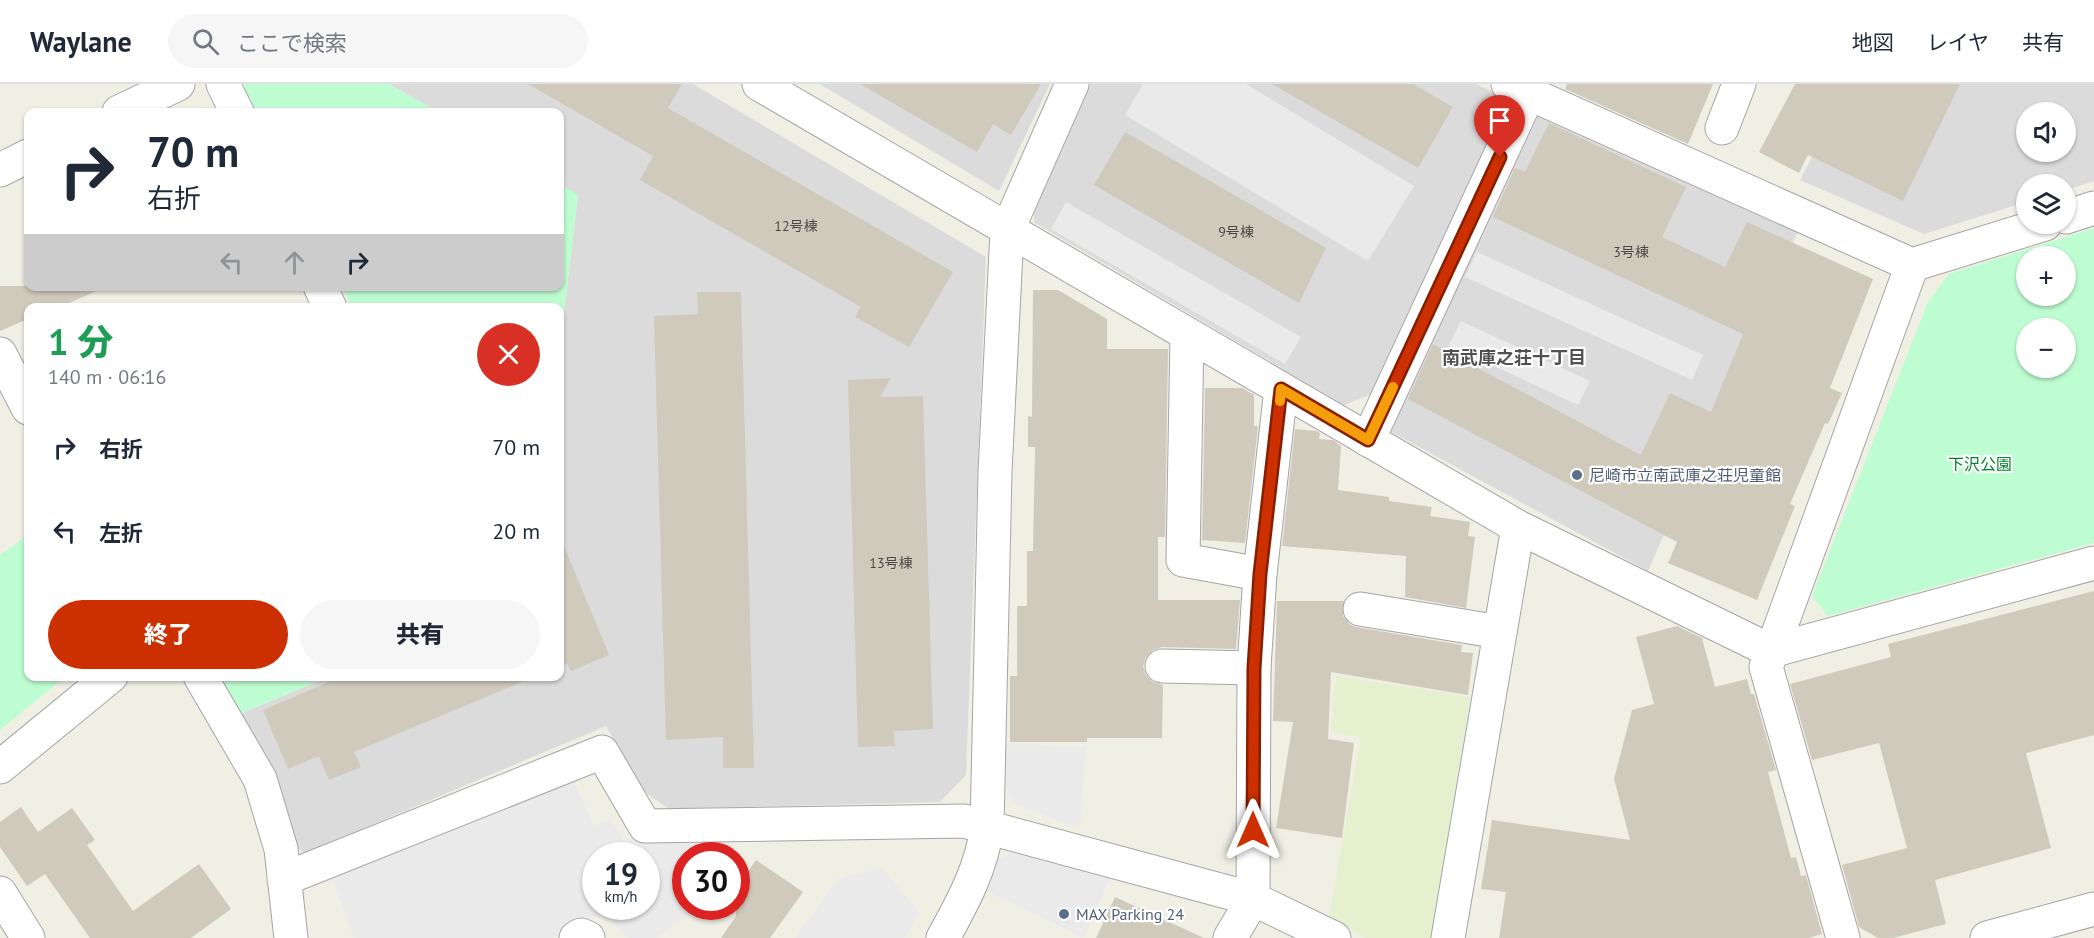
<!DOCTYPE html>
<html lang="ja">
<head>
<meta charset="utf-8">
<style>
	body { margin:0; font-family:"PT Sans","Noto Sans JP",sans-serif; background:#f6f6f7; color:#1f2937; height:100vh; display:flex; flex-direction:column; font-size:22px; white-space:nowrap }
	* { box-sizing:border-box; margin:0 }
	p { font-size:20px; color:#747a83 }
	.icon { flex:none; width:33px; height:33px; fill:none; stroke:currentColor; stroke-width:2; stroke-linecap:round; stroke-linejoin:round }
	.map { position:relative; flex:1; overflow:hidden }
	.drawer { position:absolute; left:24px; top:219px; width:540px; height:378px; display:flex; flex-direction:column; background:#fff; border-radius:12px; box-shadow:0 2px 4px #0004 }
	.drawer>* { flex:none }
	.guide { position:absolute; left:24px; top:24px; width:540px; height:183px; border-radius:12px; box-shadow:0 2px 4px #0004; background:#fff; color:#1f2937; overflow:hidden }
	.fabs { position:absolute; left:2016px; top:18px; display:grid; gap:12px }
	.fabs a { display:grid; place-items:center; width:60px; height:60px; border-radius:50%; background:#fff; box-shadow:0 2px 4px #0004; font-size:30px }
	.speed { position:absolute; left:582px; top:758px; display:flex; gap:12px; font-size:30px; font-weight:700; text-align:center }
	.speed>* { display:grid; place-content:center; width:78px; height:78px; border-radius:50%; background:#fff; box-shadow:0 2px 4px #0004; line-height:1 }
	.speed small { font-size:15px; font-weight:400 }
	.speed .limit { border:9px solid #d22; background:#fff; color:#111 }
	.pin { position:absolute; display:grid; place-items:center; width:51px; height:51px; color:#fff; margin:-62px -26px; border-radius:50% 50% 50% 0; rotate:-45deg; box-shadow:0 0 6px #0007 }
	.pin .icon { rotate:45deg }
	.me { position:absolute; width:66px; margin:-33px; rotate:0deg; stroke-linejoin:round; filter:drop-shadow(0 0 4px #0008) }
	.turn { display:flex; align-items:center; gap:21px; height:126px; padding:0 24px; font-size:27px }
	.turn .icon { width:78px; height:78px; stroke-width:2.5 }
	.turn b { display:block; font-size:42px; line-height:51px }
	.lanes { display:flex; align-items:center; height:57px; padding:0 24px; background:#0003; justify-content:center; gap:30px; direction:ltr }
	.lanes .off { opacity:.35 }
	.round { display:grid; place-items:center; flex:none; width:63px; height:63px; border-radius:32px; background:#f6f6f7 }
	.summary { display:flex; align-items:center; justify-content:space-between; height:102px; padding:0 24px }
	h1 { font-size:36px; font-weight:800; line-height:45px; color:#1e9e55 }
	.button { display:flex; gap:12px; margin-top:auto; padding:12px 24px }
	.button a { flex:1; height:69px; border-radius:36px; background:#cd3000; color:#fff; font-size:24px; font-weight:800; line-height:69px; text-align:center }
	.button a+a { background:#f6f6f7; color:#1f2937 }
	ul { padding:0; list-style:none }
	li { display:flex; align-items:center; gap:18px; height:84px; padding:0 24px }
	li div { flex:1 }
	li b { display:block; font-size:22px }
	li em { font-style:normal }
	header { display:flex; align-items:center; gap:36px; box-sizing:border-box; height:84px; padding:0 30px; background:#fff; border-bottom:2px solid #e0e1e3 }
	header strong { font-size:28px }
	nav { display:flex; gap:33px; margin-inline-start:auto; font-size:21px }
	.search { width:420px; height:54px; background:#f6f6f7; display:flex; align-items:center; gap:15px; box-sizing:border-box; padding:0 21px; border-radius:33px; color:#747a83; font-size:22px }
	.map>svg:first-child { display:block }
	.residential { fill:#dcdbdb; fill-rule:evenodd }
	.farmland { fill:#e5f0ce }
	.park { fill:#befdd1; fill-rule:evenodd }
	.parking { fill:#eaeaea; fill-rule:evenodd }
	.building { fill:#d0cabd }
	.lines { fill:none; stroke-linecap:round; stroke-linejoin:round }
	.minor-casing { stroke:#a5a5a5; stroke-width:35 }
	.minor { stroke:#fff; stroke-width:33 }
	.route-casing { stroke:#851f00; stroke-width:15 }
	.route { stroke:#cd3000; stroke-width:10 }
	.slow { stroke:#f59e0b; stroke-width:10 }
	.service-dot { fill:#5c6f8a; stroke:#fff; stroke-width:2 }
	.labels { text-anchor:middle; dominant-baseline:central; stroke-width:4.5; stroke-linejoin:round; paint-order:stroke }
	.number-label { font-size:14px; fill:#4a4946 }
	.park-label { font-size:16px; fill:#04852d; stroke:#fff }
	.service-label { font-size:16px; fill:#4e5e75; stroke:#fff; text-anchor:start }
	.neighbourhood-label { font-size:18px; font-weight:bold; fill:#515151; stroke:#fff }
</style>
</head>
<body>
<header>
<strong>Waylane</strong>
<div class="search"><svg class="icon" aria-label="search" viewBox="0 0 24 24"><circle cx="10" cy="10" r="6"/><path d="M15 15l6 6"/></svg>ここで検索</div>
<nav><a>地図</a><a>レイヤ</a><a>共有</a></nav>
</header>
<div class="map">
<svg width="2094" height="854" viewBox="0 0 2094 854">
	<rect width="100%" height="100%" fill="#f0efe4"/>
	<g class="residential">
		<path d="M 389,0 L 693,0 L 986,173 L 966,691 L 940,718 L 669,725 L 642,706 L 606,642 L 305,769 L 295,763 L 242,629 L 328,593 L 560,592 L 560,262 L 578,112 L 560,100 L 560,28 L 438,28 Z"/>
		<path d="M 820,0 L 1050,0 L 999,107 Z"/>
		<path d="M 1090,0 L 1476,0 L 1495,9 L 1502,31 L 1372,310 L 1344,321 L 1035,139 L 1032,122 Z"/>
		<path d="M 1850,0 L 2094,0 L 2094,97 L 2066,106 L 2066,100 L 2026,100 L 2026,118 L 1924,150 L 1800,96 ZM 2026,28 L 2066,28 L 2066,68 L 2026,68 Z"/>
		<path d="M 1541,28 L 1799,145 L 1648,487 L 1384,344 L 1525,38 Z"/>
	</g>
	<path class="farmland" d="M 1336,592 L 1470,613 L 1431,854 L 1366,854 L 1329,834 L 1361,653 L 1331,648 Z"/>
	<g class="park">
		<path d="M 245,0 L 389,0 L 438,28 L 254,28 L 244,9 Z"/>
		<path d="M 560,100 L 578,111 L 560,262 L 560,224 L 351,223 L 343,203 L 560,202 Z"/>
		<path d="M 2094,144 L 2094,459 L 1828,532 L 1812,512 L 1928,218 L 1949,190 ZM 2026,172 L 2066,172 L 2066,212 L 2026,212 ZM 2026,244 L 2066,244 L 2066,284 L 2026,284 Z"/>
		<path d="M 28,451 L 28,592 L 65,593 L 0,646 L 0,471 Z"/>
		<path d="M 219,593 L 328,593 L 242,629 Z"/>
	</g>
	<g class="parking">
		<path d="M 1143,0 L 1246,0 L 1414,102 L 1368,177 L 1125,31 Z"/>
		<path d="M 1066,118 L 1301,253 L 1285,280 L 1051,145 Z"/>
		<path d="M 1477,168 L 1703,271 L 1692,296 L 1465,193 Z"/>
		<path d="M 1461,237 L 1590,297 L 1578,321 L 1449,261 Z"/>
		<path d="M 1002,661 L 1086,663 L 1080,745 L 1014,719 L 1001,698 Z"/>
		<path d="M 571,691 L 594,742 L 610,734 L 623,755 L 709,751 L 708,771 L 686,771 L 686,822 L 699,822 L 656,854 L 628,854 L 603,829 L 553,854 L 354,854 L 331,790 ZM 596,771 L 646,771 L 646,822 L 596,822 Z"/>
		<path d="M 1019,766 L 1110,793 L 1084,854 L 984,806 L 996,777 Z"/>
		<path d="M 882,783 L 920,830 L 904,854 L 795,854 L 839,794 Z"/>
	</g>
	<g class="building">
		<path d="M 528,0 L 682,0 L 668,24 L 953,188 L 909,263 L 855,233 L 861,223 L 640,96 L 653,72 Z"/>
		<path d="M 860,0 L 1041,0 L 1011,51 L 993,40 L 977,68 Z"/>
		<path d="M 1272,0 L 1413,0 L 1453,23 L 1418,84 Z"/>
		<path d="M 1567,0 L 1713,0 L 1688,60 L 1565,5 Z"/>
		<path d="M 1795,0 L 1960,0 L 1903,117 L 1808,71 L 1799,89 L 1759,68 Z"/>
		<path d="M 1549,39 L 1686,103 L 1662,153 L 1725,183 L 1747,138 L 1873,195 L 1830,304 L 1842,309 L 1828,340 L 1825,339 L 1790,420 L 1795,422 L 1757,516 L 1668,479 L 1677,458 L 1408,315 L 1433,260 L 1641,371 L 1670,309 L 1711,328 L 1743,250 L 1493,133 L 1515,84 L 1525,88 Z"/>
		<path d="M 1125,48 L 1326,164 L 1299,219 L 1094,101 Z"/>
		<path d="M 0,202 L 106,202 L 106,203 L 57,224 L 28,224 L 28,235 L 0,247 Z"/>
		<path d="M 1033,206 L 1058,206 L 1107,235 L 1107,265 L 1168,265 L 1165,453 L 1158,453 L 1158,516 L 1240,516 L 1236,565 L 1162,563 L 1153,566 L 1146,573 L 1143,582 L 1146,591 L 1153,598 L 1163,601 L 1162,654 L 1087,654 L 1087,658 L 1010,658 L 1010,592 L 1017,592 L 1017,522 L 1027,522 L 1027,467 L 1033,467 L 1035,363 L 1028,363 L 1028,332 L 1032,333 Z"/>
		<path d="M 697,208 L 741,208 L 754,684 L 723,684 L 723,653 L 666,656 L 654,232 L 698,230 Z"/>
		<path d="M 891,294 L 880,313 L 923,312 L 933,645 L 894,647 L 895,662 L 858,663 L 848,296 Z"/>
		<path d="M 1205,304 L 1242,304 L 1254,311 L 1254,342 L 1258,342 L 1245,459 L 1202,456 Z"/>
		<path d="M 1295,345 L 1316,347 L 1320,349 L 1319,355 L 1333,356 L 1341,362 L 1338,406 L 1389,413 L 1389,417 L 1432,423 L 1430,432 L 1470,438 L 1468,452 L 1475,453 L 1466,524 L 1405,513 L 1406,472 L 1282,462 Z"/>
		<path d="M 560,452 L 609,571 L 571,587 L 567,579 L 560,583 Z"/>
		<path d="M 2094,507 L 2094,651 L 2026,669 L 2051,764 L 1935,796 L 1946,840 L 1893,854 L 1878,854 L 1859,843 L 1842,781 L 1907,764 L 1879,659 L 1812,676 L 1790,600 L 1891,573 L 1888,560 Z"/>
		<path d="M 1277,517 L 1344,517 L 1343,532 L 1349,540 L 1356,543 L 1462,561 L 1461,568 L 1473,569 L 1468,611 L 1331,588 L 1328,655 L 1354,659 L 1342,754 L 1276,744 L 1293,638 L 1273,637 Z"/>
		<path d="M 1677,542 L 1702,554 L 1715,603 L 1747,595 L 1751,610 L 1754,610 L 1776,686 L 1768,688 L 1791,774 L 1796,773 L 1801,792 L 1806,791 L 1822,850 L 1808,854 L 1499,854 L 1506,808 L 1481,805 L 1492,736 L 1630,756 L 1614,695 L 1632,626 L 1654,620 L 1636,553 Z"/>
		<path d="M 343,592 L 534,592 L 534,593 L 354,668 L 361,683 L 329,696 L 319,672 L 288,685 L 263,626 Z"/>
		<path d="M 21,723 L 38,748 L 72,724 L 95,756 L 87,761 L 133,827 L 199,780 L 231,825 L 191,854 L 90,854 L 45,790 L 27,802 L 0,763 L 0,738 Z"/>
		<path d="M 756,776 L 803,808 L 770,854 L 721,854 L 736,832 L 736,804 Z"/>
		<path d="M 1115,813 L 1204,854 L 1096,854 Z"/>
	</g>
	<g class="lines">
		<g class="minor-casing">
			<g id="minor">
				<path d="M 223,0 L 237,28"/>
				<path d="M 759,0 L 1518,443 L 1771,567 L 2094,479"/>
				<path d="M 1508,0 L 1912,181 L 2045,140"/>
				<path d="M 119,28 L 178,0"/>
				<path d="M 1722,44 L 1739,0"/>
				<path d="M 0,86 L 28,72"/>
				<path d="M 2066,133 L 2094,124"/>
				<path d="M 320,202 L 330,224"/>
				<path d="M 1187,251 L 1183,476 L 1260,490"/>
				<path d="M 0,270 L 28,324"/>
				<path d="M 1368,356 L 1529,9"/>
				<path d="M 1360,525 L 1500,548"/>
				<path d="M 1162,582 L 1254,584"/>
				<path d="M 200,592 L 260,695 L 281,765 L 291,854"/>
				<path d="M 0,683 L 111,592"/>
				<path d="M 284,795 L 602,668 L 645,742 L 964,737 L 1253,815 L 1334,854"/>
				<path d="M 0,809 L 28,854"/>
				<path d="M 576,854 L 581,851 L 588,854"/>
				<path d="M 943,854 C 963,818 982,783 987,743 L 995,388 L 1007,147 L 1072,0"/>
				<path d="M 1230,854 L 1253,815 L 1254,584 L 1260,490 L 1281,305"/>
				<path d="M 1448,854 L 1518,443"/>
				<path d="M 1843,854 L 1766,583 L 1912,181"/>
				<path d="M 1987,854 L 2094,825"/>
			</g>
		</g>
		<use href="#minor" class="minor"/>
	</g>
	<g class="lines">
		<g class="route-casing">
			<path id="route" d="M 1253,746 L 1254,584 L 1260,490 L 1281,305 L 1368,356 L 1500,73"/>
		</g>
		<use href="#route" class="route"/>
		<path class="slow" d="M 1280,317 L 1281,305 L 1368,356 L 1393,303"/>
	</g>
	<g class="service-dot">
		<circle cx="1577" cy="391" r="6"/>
		<circle cx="1064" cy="830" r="6"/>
	</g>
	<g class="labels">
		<g class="number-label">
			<text x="796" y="142">12号棟</text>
			<text x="1236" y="148">9号棟</text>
			<text x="1631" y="168">3号棟</text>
			<text x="891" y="479">13号棟</text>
		</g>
		<g class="park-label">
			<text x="1980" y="380">下沢公園</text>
		</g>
		<g class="service-label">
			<text x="1589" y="391">尼崎市立南武庫之荘児童館</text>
			<text x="1076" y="830">MAX Parking 24</text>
		</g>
		<g class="neighbourhood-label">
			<text x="1514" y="273">南武庫之荘十丁目</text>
		</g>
	</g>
</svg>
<div class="fabs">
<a><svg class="icon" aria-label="sound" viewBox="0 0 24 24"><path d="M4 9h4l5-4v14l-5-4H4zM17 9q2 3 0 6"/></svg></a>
<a><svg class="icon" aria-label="layers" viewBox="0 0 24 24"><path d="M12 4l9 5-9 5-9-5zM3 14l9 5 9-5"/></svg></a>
<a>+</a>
<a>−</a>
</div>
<div class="speed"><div>19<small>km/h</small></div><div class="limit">30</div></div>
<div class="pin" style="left:1500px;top:73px;background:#d93025"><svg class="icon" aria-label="arrive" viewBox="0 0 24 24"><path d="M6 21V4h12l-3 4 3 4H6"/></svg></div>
<svg class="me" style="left:1253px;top:746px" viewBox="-20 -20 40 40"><path d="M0-17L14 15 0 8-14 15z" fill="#cd3000" stroke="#fff" stroke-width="4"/></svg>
<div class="guide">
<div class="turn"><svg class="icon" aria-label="right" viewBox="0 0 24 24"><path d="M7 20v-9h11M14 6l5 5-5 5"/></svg><div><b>70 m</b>右折</div></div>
<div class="lanes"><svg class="icon off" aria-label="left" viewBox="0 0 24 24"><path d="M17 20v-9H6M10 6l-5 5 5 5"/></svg><svg class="icon off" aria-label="ahead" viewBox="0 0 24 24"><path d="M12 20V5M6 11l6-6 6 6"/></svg><svg class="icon" aria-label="right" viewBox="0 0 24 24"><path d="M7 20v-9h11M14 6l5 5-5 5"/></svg></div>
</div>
<section class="drawer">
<div class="summary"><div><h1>1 分</h1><p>140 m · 06:16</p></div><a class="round" style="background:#d93025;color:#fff"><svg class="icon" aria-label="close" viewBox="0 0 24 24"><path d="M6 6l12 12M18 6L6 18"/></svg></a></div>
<ul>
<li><svg class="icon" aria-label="right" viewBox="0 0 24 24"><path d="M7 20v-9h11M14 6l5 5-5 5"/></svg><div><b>右折</b></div><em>70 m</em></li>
<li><svg class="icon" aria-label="left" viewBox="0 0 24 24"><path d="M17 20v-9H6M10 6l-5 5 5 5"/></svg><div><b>左折</b></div><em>20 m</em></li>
</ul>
<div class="button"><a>終了</a><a>共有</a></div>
</section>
</div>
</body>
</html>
